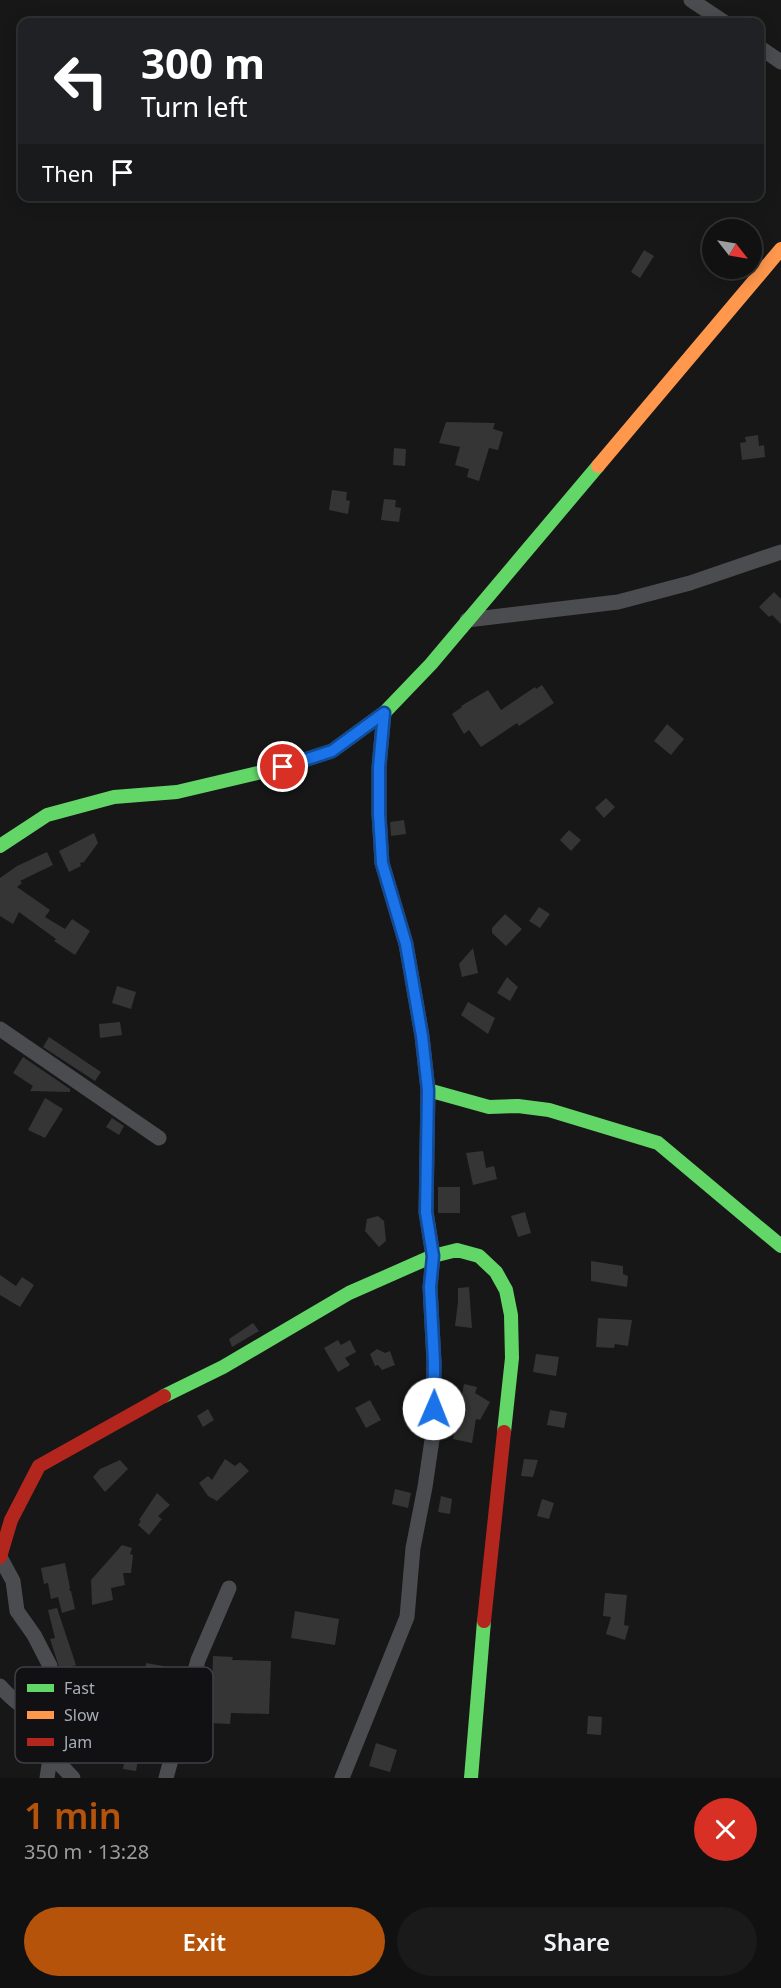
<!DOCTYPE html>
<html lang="en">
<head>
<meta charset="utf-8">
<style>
	body { margin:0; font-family:"Noto Sans",sans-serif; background:#1a1a1a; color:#f1f3f6; height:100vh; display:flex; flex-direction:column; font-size:22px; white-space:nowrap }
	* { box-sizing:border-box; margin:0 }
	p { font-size:20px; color:#9c9d9f }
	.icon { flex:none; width:33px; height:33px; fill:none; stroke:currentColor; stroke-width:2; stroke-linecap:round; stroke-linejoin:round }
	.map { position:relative; height:1778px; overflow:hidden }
	.drawer { display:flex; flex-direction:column; background:#111; flex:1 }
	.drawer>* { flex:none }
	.top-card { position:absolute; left:18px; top:18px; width:746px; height:183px; border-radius:12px; box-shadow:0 3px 15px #0003,0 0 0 2px #303131; background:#202124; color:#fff; overflow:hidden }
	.needle { width:39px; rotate:121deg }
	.tools { position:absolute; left:702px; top:219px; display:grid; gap:12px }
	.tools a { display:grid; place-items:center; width:60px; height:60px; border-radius:50%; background:#111; box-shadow:0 3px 15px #0003,0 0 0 2px #303131; font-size:30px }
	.pin { position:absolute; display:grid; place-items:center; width:51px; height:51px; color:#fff; margin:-26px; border:3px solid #fff; border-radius:50%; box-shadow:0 2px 6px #0007 }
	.me { position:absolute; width:66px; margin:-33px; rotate:1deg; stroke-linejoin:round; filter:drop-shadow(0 0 4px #0008) }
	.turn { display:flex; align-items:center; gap:21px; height:126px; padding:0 24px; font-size:27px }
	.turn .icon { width:78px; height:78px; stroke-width:2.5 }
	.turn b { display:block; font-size:42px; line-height:51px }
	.then { display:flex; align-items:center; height:57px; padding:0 24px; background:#0003; gap:12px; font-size:22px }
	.round { display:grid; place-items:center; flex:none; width:63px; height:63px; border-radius:32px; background:#1a1a1a }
	.headline { display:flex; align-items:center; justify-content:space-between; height:102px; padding:0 24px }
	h1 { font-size:36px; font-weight:600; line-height:45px; color:#b45309 }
	.primary-button { display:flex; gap:12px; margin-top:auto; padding:12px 24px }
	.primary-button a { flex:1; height:69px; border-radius:36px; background:#b45309; color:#fff; font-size:24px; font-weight:600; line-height:69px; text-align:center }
	.primary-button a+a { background:#1a1a1a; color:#f1f3f6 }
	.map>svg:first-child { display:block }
	.building { fill:#353536 }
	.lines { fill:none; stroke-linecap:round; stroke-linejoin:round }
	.street { stroke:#4b4c50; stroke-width:15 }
	.fast { stroke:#63d668; stroke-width:14 }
	.slow { stroke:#ff974d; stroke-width:14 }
	.jam { stroke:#b3261e; stroke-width:14 }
	.route-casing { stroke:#114b97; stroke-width:15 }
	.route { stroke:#1a73e8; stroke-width:10 }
	.key { fill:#111113; stroke:#3e4045; stroke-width:1.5 }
	.key-label { font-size:16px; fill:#a8adb8 }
</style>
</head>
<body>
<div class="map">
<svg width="781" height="1778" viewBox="0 0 781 1778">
	<rect width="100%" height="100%" fill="#171717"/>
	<g class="building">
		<path d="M 644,250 L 654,256 L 640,278 L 631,272 Z"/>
		<path d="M 446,422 L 495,423 L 493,429 L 503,432 L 498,450 L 489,448 L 479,481 L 467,477 L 469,469 L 455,465 L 460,447 L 439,443 Z"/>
		<path d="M 758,435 L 759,446 L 764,445 L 765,457 L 742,460 L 740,443 L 746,442 L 745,437 Z"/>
		<path d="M 394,448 L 406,449 L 405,466 L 393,465 Z"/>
		<path d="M 332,490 L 347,492 L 346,500 L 350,501 L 348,514 L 329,510 Z"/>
		<path d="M 384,499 L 396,500 L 395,507 L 401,508 L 399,522 L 381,520 Z"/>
		<path d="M 774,592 L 781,599 L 781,624 L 772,615 L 769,617 L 759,607 Z"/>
		<path d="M 542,685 L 554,703 L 519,726 L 517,723 L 481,747 L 469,730 L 464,734 L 452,714 L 462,707 L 461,706 L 488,690 L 501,710 L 535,687 L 536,689 Z"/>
		<path d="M 667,724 L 684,739 L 671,755 L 654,741 Z"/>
		<path d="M 606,798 L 615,807 L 604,818 L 595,808 Z"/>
		<path d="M 404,820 L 406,834 L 391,836 L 390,822 Z"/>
		<path d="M 569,830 L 581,840 L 571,851 L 560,840 Z"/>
		<path d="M 94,833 L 98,843 L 84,862 L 80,863 L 81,866 L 69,872 L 59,851 Z"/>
		<path d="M 47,852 L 53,865 L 20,881 L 22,883 L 17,887 L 50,910 L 45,917 L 65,929 L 72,919 L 90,931 L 75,955 L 54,941 L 56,939 L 19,912 L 13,924 L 0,916 L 0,878 L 17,866 Z"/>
		<path d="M 539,907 L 550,914 L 540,928 L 529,921 Z"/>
		<path d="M 505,914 L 522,929 L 506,946 L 492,933 L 492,928 Z"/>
		<path d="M 473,948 L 478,973 L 462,977 L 459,964 Z"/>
		<path d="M 507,977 L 518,987 L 510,1001 L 497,993 Z"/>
		<path d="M 117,986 L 136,992 L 131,1009 L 112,1003 Z"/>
		<path d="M 468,1002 L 495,1018 L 488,1034 L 461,1015 Z"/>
		<path d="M 120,1022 L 122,1035 L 100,1038 L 99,1024 Z"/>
		<path d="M 49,1037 L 101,1072 L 95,1081 L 43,1047 Z"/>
		<path d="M 23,1057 L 70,1089 L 70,1092 L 30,1091 L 33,1086 L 13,1073 Z"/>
		<path d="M 45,1098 L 63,1109 L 45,1138 L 28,1130 Z"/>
		<path d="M 112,1118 L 124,1126 L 119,1135 L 106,1127 Z"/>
		<path d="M 483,1151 L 486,1168 L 494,1166 L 497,1179 L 473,1185 L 466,1153 Z"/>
		<rect x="438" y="1187" width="22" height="26"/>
		<path d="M 525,1212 L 531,1233 L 518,1237 L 511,1216 Z"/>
		<path d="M 378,1216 L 384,1221 L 386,1241 L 379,1247 L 365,1231 L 367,1219 Z"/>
		<path d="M 591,1261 L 623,1266 L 623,1274 L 628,1276 L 627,1287 L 591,1281 Z"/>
		<path d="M 0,1275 L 16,1286 L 22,1277 L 34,1285 L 20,1307 L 0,1295 Z"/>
		<path d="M 469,1287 L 472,1328 L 455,1326 L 458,1302 L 458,1288 Z"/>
		<path d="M 598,1318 L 632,1320 L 628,1346 L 615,1344 L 614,1348 L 596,1347 Z"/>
		<path d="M 253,1323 L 259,1331 L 232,1347 L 229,1339 Z"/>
		<path d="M 338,1340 L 341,1345 L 350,1340 L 356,1352 L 345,1358 L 350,1365 L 338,1372 L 324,1348 Z"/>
		<path d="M 377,1349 L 385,1353 L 390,1351 L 395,1365 L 382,1370 L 378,1365 L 375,1366 L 370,1354 Z"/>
		<path d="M 536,1354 L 559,1357 L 556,1376 L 533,1372 Z"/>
		<path d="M 464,1384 L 477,1387 L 475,1393 L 490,1402 L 480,1420 L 476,1419 L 472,1443 L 453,1439 Z"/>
		<path d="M 370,1400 L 381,1420 L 366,1428 L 355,1408 Z"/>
		<path d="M 208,1409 L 214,1420 L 203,1427 L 197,1416 Z"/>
		<path d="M 550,1410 L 567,1413 L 564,1428 L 547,1425 Z"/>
		<path d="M 225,1459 L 235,1466 L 240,1462 L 249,1471 L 217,1501 L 208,1496 L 199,1483 L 208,1476 L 212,1480 Z"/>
		<path d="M 524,1459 L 538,1460 L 533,1477 L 521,1476 Z"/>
		<path d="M 120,1460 L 128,1469 L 105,1492 L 93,1477 L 100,1469 Z"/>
		<path d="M 395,1489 L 411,1493 L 408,1508 L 392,1504 Z"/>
		<path d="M 157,1493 L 170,1505 L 158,1516 L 162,1519 L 149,1535 L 138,1525 L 141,1521 L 139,1520 Z"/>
		<path d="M 441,1496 L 452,1499 L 450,1514 L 438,1512 Z"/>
		<path d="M 542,1499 L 554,1503 L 549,1519 L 537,1516 Z"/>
		<path d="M 122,1545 L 132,1548 L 130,1554 L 133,1555 L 131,1573 L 123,1573 L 125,1585 L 111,1588 L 113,1600 L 92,1605 L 91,1580 Z"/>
		<path d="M 65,1563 L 70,1588 L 69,1590 L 71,1591 L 75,1609 L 62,1613 L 58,1597 L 51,1599 L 48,1583 L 44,1584 L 41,1568 Z"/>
		<path d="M 605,1593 L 627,1595 L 624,1625 L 629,1626 L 625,1640 L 606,1634 L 611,1617 L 603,1616 Z"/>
		<path d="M 57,1608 L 76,1665 L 60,1670 L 50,1639 L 55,1638 L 48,1610 Z"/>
		<path d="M 295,1611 L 339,1619 L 335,1645 L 291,1638 Z"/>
		<path d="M 213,1656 L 233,1657 L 232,1660 L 271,1661 L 269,1714 L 231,1713 L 230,1724 L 211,1723 Z"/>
		<path d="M 146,1663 L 175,1668 L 172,1683 L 170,1683 L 169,1703 L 141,1701 Z"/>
		<path d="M 588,1716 L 602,1717 L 601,1735 L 587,1734 Z"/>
		<path d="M 376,1743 L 397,1750 L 390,1772 L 369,1766 Z"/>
		<path d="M 120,1750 L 139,1753 L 136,1771 L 123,1769 L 124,1764 L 117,1763 Z"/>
	</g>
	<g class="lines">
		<g class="street">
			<path d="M 691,0 L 724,22"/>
			<path d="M 759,47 L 781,62"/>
			<path d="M 467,620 L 618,602 L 690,583 L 781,552"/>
			<path d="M 0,1029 L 159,1138"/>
			<path d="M 0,1557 L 13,1581 L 17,1611 L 34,1635 L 50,1666 L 56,1719 L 47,1778"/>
			<path d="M 0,1686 C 18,1706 29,1713 56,1719"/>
			<path d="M 51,1755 L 73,1778"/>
			<path d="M 166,1778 L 198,1660 L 229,1588"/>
			<path d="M 342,1778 L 407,1617 L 413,1548 L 425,1487 L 433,1433 L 434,1362 L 430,1287 L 433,1256 L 426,1212 L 428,1090 L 422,1036 L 406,944 L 382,863 L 379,814 L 379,767 L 384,713"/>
		</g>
		<g class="fast">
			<path d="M 0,846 L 47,815 L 114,797 L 177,792 L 283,767 L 332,751 L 384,713 L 431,664 L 598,466"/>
			<path d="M 428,1090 L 489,1107 L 518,1106 L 549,1110 L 658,1143 L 781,1246"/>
			<path d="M 164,1396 L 223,1367 L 349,1293 L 433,1256 L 457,1250 L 479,1256 L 496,1272 L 506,1290 L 511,1315 L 512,1358 L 504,1432"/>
			<path d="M 471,1778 L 484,1621"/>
		</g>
		<path class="slow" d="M 598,466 L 781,249"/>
		<g class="jam">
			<path d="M 0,1557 L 11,1520 L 39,1466 L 164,1396"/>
			<path d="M 484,1621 L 504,1432"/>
		</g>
	</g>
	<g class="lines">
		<g class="route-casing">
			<path id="route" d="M 283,767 L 332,751 L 384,713 L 379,767 L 379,814 L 382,863 L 406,944 L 422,1036 L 428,1090 L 426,1212 L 433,1256 L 430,1287 L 434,1362 L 434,1409"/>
		</g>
		<use href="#route" class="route"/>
	</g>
	<rect x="15" y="1667" width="198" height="96" rx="9" class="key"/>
	<rect x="27" y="1684" width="27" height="8" fill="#63d668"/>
	<rect x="27" y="1711" width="27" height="8" fill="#ff974d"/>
	<rect x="27" y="1738" width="27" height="8" fill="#b3261e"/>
	<g class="key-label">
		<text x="64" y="1694">Fast</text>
		<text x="64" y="1721">Slow</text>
		<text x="64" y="1748">Jam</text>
	</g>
</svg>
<div class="tools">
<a><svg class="needle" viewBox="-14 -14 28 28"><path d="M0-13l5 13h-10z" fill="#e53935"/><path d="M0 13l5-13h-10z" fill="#9c9d9f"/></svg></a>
</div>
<div class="pin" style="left:283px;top:767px;background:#d93025"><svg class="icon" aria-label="arrive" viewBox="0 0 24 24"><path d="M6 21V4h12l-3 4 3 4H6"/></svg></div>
<svg class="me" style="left:434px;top:1409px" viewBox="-20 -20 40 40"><circle r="19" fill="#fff"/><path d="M0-13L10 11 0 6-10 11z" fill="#1a73e8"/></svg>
<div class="top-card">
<div class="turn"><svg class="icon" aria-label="left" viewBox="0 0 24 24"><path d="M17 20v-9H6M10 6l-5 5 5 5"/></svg><div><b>300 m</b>Turn left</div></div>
<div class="then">Then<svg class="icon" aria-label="arrive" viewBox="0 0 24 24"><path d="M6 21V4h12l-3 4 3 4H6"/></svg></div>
</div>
</div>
<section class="drawer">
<div class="headline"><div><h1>1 min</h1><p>350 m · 13:28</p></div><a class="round" style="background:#d93025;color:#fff"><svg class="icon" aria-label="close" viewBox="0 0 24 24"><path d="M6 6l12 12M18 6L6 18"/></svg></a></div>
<div class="primary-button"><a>Exit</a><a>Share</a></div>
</section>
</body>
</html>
